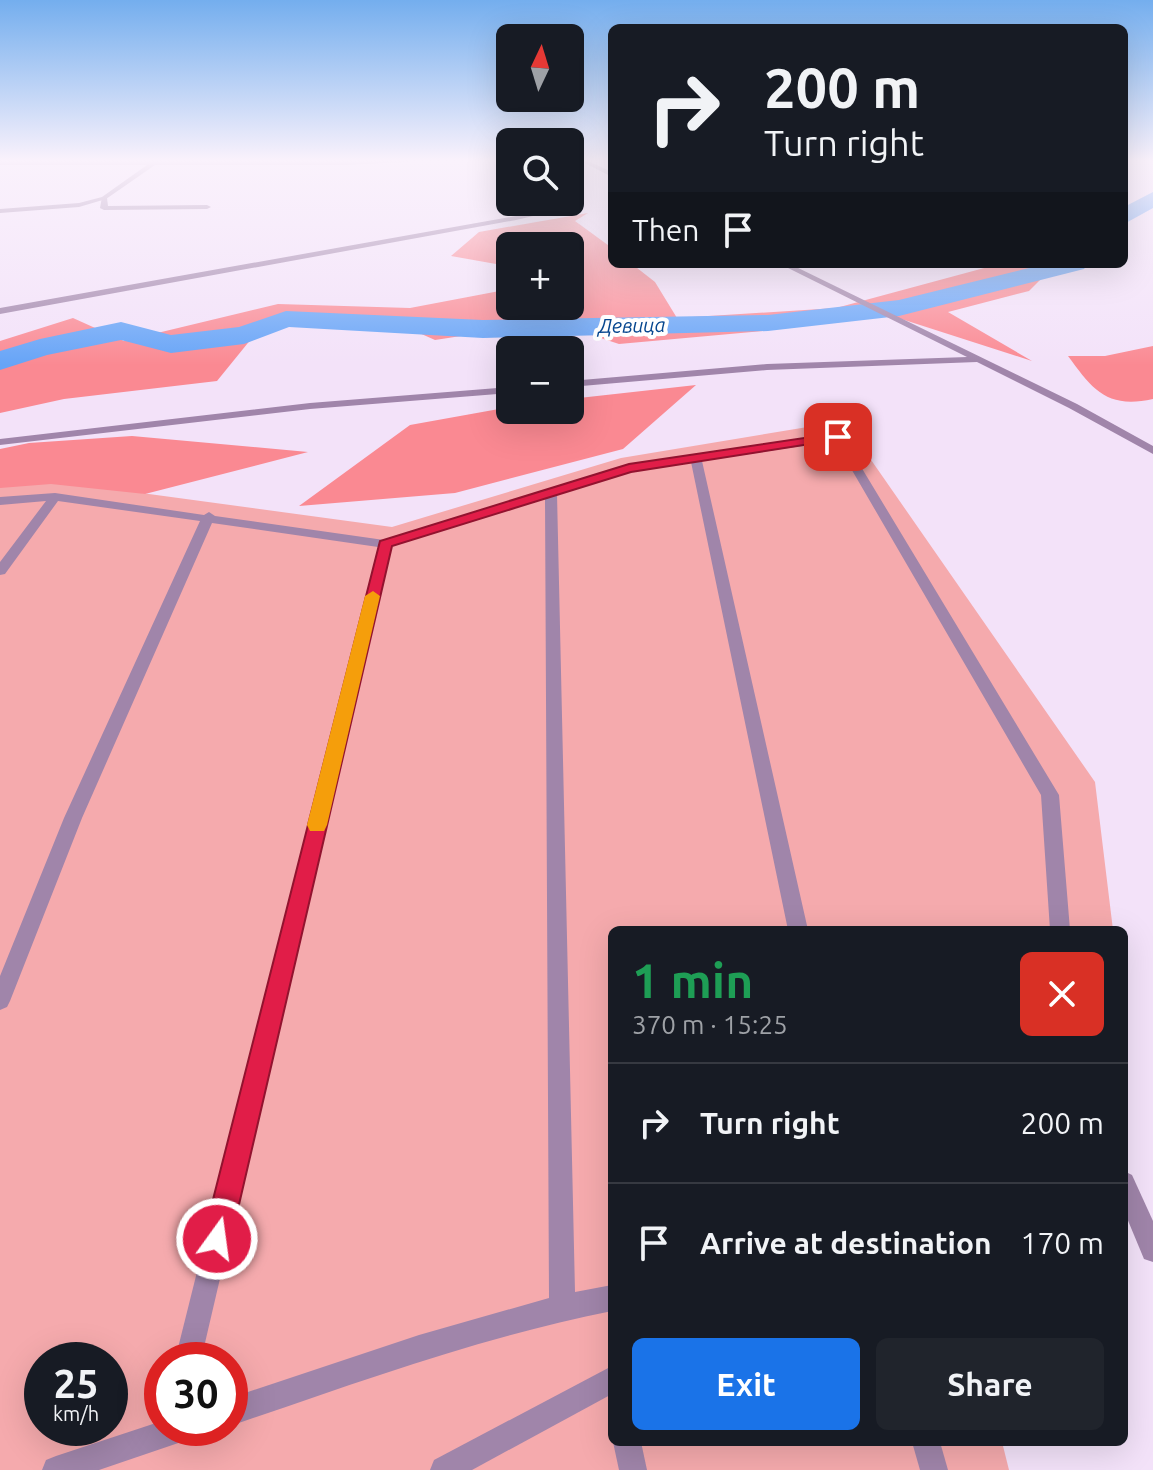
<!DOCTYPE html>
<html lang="en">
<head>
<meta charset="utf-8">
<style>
	body { margin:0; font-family:Ubuntu,sans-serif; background:#20242c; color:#f1f3f6; height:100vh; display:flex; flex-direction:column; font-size:30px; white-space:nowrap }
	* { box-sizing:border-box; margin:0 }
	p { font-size:26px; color:#9ea1a6 }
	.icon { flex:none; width:44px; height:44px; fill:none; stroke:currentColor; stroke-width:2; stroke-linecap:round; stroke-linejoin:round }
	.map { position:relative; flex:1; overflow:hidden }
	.details { position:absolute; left:608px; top:926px; width:520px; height:520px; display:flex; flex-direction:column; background:#171b24; border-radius:12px; box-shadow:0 8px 32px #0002 }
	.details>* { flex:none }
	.hud { position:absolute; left:608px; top:24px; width:520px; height:244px; border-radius:12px; box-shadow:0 8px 32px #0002; background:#171b24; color:#f1f3f6; overflow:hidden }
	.needle { width:52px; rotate:4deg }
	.fabs { position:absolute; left:496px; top:24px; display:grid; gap:16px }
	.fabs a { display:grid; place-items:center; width:88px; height:88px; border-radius:12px; background:#171b24; box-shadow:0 8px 32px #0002; font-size:40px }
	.speed { position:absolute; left:24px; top:1342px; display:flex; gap:16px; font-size:40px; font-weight:700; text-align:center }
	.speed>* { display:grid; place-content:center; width:104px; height:104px; border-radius:50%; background:#171b24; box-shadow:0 8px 32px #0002; line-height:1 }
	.speed small { font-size:20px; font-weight:400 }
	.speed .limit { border:12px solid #d22; background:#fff; color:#111 }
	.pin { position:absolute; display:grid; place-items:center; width:68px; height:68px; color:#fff; margin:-34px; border-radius:16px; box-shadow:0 4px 12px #0006 }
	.me { position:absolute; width:88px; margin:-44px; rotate:14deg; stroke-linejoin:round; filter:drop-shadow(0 0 6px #0008) }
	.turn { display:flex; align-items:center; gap:28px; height:168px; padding:0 24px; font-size:36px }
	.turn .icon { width:104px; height:104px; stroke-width:2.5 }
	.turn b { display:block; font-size:56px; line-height:68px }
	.then { display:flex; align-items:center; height:76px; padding:0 24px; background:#0003; gap:16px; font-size:30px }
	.round { display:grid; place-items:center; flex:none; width:84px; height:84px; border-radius:12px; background:#20242c }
	.overview { display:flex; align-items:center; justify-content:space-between; height:136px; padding:0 24px }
	h1 { font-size:48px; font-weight:700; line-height:60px; color:#1e9e55 }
	.cta { display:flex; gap:16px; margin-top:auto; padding:16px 24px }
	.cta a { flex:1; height:92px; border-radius:12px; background:#1a73e8; color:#fff; font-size:32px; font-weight:700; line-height:92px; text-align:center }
	.cta a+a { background:#20242c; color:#f1f3f6 }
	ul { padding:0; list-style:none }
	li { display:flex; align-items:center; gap:24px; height:120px; padding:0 24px; border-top:2px solid #363941 }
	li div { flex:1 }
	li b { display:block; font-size:30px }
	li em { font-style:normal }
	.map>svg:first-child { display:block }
	.green { fill:#f5aaad; fill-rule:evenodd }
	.forest { fill:#fa8992 }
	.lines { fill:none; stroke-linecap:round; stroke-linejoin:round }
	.river { fill:#66a4f7; fill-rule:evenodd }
	.service { fill:#a085aa; fill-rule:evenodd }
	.minor { fill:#a085aa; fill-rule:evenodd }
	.tertiary { fill:#a085aa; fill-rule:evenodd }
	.route { fill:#e11d48; stroke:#92132f; stroke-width:2 }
	.slow { fill:#f59e0b }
	.labels { text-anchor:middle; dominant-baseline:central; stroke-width:8; stroke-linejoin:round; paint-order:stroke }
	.far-water-label { font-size:20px; font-style:italic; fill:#07478f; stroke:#fff }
</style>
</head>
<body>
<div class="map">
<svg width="1153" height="1470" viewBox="0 0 1153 1470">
	<rect width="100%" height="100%" fill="#f3e2f9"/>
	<path class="green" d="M 844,421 L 1095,782 L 1113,930 L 612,930 L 612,1442 L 1002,1442 L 1009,1470 L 0,1470 L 0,485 L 53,481 L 392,527 L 621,458 ZM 42,1360 L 110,1360 L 110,1428 L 42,1428 ZM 162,1360 L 230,1360 L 230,1428 L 162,1428 Z"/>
	<g class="forest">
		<path d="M 588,213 L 575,221 L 612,248 L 612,264 L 632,264 L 655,282 L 677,318 L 836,308 L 999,264 L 1056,264 L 1029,291 L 948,312 L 1032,361 L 892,316 L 796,315 L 763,331 L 619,344 L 552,322 L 435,340 L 383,317 L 265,322 L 217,381 L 64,399 L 0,413 L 0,341 L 73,318 L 124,341 L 278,304 L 410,308 L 510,289 L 510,306 L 570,306 L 570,246 L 510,246 L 510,279 L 496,264 L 451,256 L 479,232 Z"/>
		<path d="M 1153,346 L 1153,399 C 1107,409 1093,390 1068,356 L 1105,356 Z"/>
		<path d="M 696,385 L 623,449 L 455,493 L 299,506 L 410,425 L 510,407 L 510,410 L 570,410 L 570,399 Z"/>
		<path d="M 132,436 L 308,452 L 145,494 L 51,484 L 0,488 L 0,449 L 29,443 Z"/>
	</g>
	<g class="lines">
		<g class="river">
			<path d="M 1153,192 L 1153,208 L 1124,224 L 1124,207 Z"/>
			<path d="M 1045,264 L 1088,264 L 1084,269 L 899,316 L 768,331 L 483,338 L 289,327 L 244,344 L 171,353 L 121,340 L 47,355 L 0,370 L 0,351 L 40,339 L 121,322 L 171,335 L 239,327 L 286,311 L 483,320 L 768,315 L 899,300 Z"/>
		</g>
		<path class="service" d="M 102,197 L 107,198 L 108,206 L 207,205 L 211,207 L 207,209 L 104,210 L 100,208 Z"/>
		<g class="minor">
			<path d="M 410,159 L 457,159 L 347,165 L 155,165 L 106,199 L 79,207 L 0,213 L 0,209 L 79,203 L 102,197 L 147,165 L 0,165 L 0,161 Z"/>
			<path d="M 570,179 L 577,190 L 570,196 Z"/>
			<path d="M 555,202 L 563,202 L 546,213 L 516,220 L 0,314 L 0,308 L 516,216 L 540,209 Z"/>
			<path d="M 838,434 L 843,437 L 1059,795 L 1070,930 L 1050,930 L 1041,795 L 835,441 L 702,461 L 808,930 L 788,930 L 691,462 L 631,471 L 557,494 L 575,1292 L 612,1285 L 612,1311 C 481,1337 356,1383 230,1426 L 230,1398 L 419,1335 L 549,1298 L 545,498 L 391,546 L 201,1360 L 175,1360 L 378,547 L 212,523 L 82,818 L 10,1001 L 7,1007 L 0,1010 L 0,976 L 64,818 L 200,521 L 58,501 L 5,574 L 0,575 L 0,562 L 46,501 L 0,505 L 0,497 L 55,493 L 204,515 L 209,512 L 215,516 L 384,540 L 629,465 Z"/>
			<path d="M 1124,1171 L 1132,1175 L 1153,1221 L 1153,1262 L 1144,1259 L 1124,1211 Z"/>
			<path d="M 612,1366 L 612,1394 L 472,1470 L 430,1470 L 434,1460 Z"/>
			<path d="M 162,1421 L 162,1428 L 197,1428 L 193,1438 L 99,1470 L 42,1470 L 46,1460 L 56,1456 Z"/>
			<path d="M 613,1442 L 641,1442 L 647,1470 L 619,1470 Z"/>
			<path d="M 912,1442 L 940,1442 L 948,1470 L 920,1470 Z"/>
		</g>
		<g class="tertiary">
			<path d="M 577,159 L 584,159 L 612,172 L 612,177 Z"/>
			<path d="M 780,264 L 790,264 L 1077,404 L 1153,446 L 1153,454 L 1069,408 L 977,362 L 767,370 L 570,387 L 570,381 L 767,364 L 967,357 Z"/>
			<path d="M 510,387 L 510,393 L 310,409 L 0,445 L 0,439 L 310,403 Z"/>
		</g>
	</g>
	<linearGradient id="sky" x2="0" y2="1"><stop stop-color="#74aeee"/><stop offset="0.44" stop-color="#faf2fc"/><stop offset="1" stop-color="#faf2fc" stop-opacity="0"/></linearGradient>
	<rect width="1153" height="365" fill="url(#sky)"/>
	<path class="route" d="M 838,433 L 844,437 L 842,439 L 631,472 L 392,546 L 231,1239 L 227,1249 L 217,1253 L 208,1249 L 203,1239 L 380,541 L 629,464 Z"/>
	<path class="slow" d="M 373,591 L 380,596 L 327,825 L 324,831 L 310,831 L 307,825 L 365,596 Z"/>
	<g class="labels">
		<g class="far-water-label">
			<text transform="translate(632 325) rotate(-1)">Девица</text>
		</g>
	</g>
</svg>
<div class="fabs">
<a><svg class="needle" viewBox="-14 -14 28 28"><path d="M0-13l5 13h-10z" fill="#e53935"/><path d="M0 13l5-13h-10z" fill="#9ea1a6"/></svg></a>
<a><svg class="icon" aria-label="search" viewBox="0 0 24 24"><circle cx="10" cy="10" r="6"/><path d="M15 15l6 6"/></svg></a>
<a>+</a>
<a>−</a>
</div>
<div class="speed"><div>25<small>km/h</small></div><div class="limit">30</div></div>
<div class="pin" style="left:838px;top:437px;background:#d93025"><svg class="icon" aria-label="arrive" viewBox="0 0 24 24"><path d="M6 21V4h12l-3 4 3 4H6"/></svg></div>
<svg class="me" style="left:217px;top:1239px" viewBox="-20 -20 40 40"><circle r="17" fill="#e11d48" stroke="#fff" stroke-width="3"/><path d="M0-11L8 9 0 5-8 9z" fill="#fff"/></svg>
<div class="hud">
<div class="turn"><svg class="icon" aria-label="right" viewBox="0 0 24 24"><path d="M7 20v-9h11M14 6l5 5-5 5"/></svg><div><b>200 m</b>Turn right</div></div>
<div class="then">Then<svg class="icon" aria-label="arrive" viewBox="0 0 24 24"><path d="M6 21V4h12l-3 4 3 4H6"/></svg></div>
</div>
<section class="details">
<div class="overview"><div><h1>1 min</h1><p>370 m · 15:25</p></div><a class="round" style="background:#d93025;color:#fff"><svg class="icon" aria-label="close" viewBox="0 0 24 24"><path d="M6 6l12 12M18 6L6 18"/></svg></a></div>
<ul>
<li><svg class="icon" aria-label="right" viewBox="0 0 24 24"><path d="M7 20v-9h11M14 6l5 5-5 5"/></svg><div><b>Turn right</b></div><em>200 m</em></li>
<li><svg class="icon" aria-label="arrive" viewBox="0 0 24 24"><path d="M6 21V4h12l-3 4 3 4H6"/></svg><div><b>Arrive at destination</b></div><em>170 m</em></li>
</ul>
<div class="cta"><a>Exit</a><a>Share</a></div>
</section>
</div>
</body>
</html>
